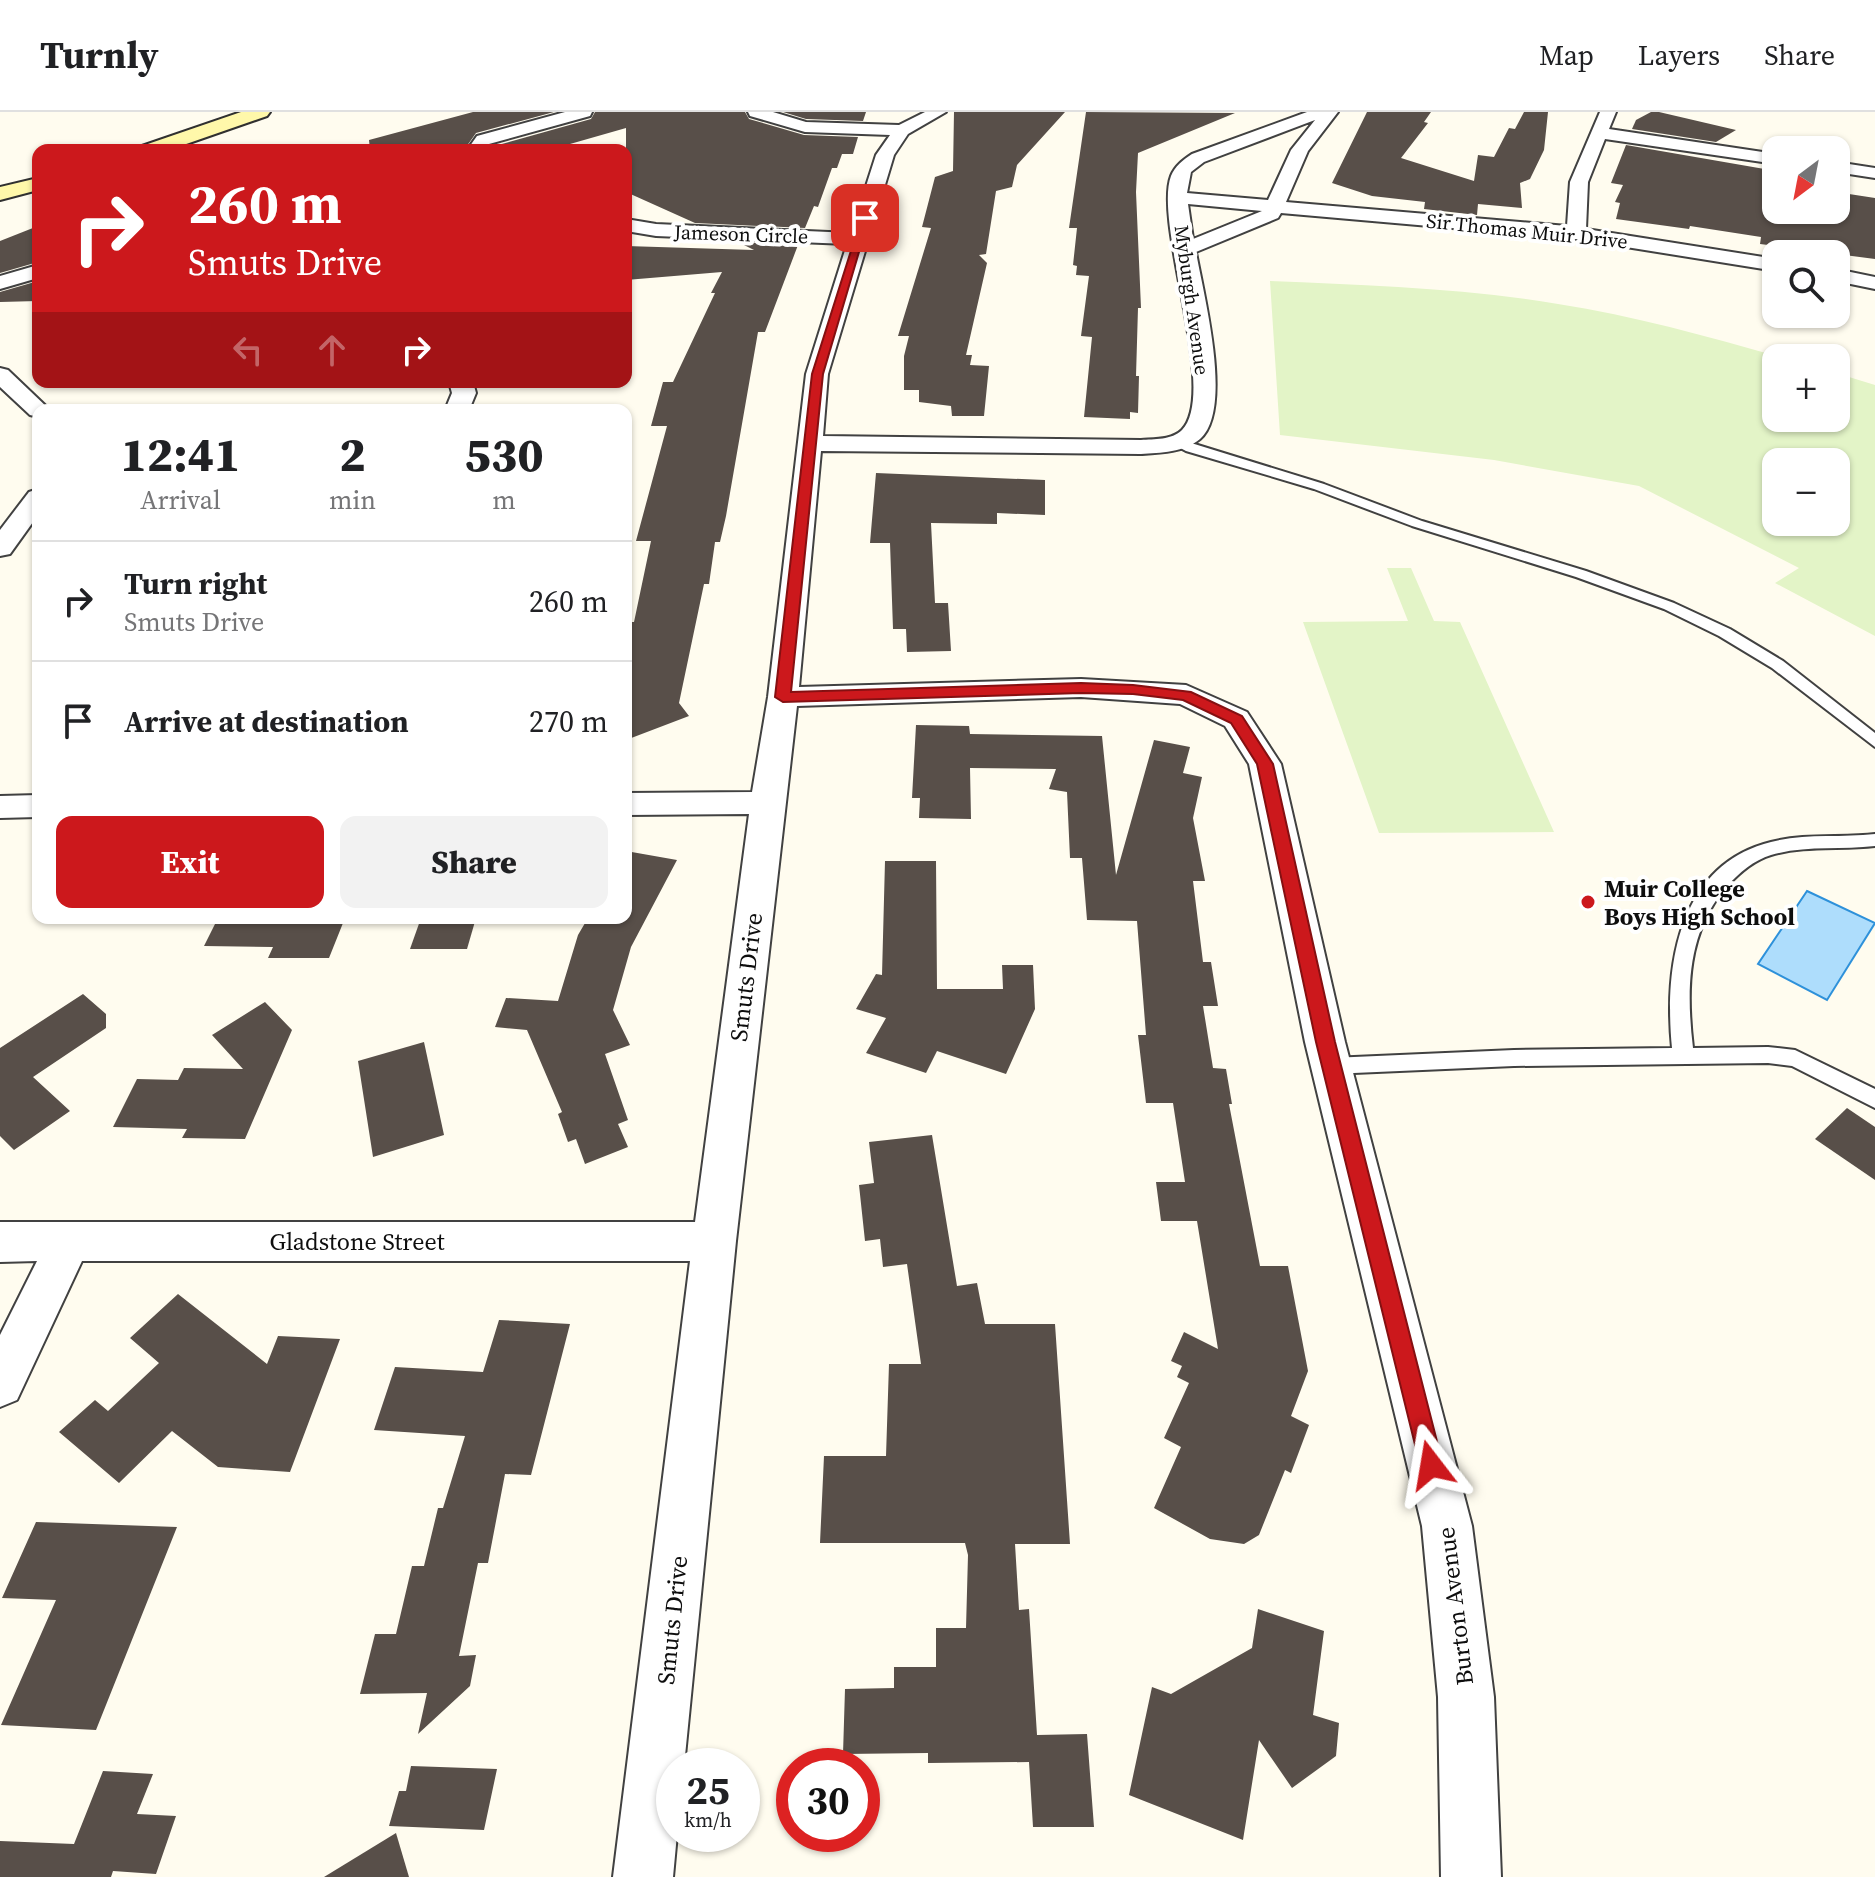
<!DOCTYPE html>
<html lang="en">
<head>
<meta charset="utf-8">
<style>
	body { margin:0; font-family:"Source Serif 4",serif; background:#f2f2f2; color:#202124; height:100vh; display:flex; flex-direction:column; font-size:30px; white-space:nowrap }
	* { box-sizing:border-box; margin:0 }
	p { font-size:26px; color:#757577 }
	.icon { flex:none; width:44px; height:44px; fill:none; stroke:currentColor; stroke-width:2; stroke-linecap:round; stroke-linejoin:round }
	.map { position:relative; flex:1; overflow:hidden }
	.panel { position:absolute; left:32px; top:292px; width:600px; height:520px; display:flex; flex-direction:column; background:#fff; border-radius:16px; box-shadow:0 2px 6px #0004 }
	.panel>* { flex:none }
	.guide { position:absolute; left:32px; top:32px; width:600px; height:244px; border-radius:16px; box-shadow:0 2px 6px #0004; background:#cc181c; color:#fff; overflow:hidden }
	.needle { width:52px; rotate:212deg }
	.tools { position:absolute; left:1762px; top:24px; display:grid; gap:16px }
	.tools a { display:grid; place-items:center; width:88px; height:88px; border-radius:16px; background:#fff; box-shadow:0 2px 6px #0004; font-size:40px }
	.speed { position:absolute; left:656px; top:1636px; display:flex; gap:16px; font-size:40px; font-weight:700; text-align:center }
	.speed>* { display:grid; place-content:center; width:104px; height:104px; border-radius:50%; background:#fff; box-shadow:0 2px 6px #0004; line-height:1 }
	.speed small { font-size:20px; font-weight:400 }
	.speed .limit { border:12px solid #d22; background:#fff; color:#111 }
	.pin { position:absolute; display:grid; place-items:center; width:68px; height:68px; color:#fff; margin:-34px; border-radius:16px; box-shadow:0 4px 12px #0006 }
	.me { position:absolute; width:88px; margin:-44px; rotate:346deg; stroke-linejoin:round; filter:drop-shadow(0 0 6px #0008) }
	.turn { display:flex; align-items:center; gap:28px; height:168px; padding:0 24px; font-size:36px }
	.turn .icon { width:104px; height:104px; stroke-width:2.5 }
	.turn b { display:block; font-size:56px; line-height:68px }
	.lanes { display:flex; align-items:center; height:76px; padding:0 24px; background:#0003; justify-content:center; gap:40px; direction:ltr }
	.lanes .off { opacity:.35 }
	.eta { display:flex; justify-content:space-evenly; align-items:center; height:136px; text-align:center }
	.eta b { font-size:48px; font-weight:800; line-height:56px }
	.button { display:flex; gap:16px; margin-top:auto; padding:16px 24px }
	.button a { flex:1; height:92px; border-radius:16px; background:#cc181c; color:#fff; font-size:32px; font-weight:800; line-height:92px; text-align:center }
	.button a+a { background:#f2f2f2; color:#202124 }
	ul { padding:0; list-style:none }
	li { display:flex; align-items:center; gap:24px; height:120px; padding:0 24px; border-top:2px solid #e0e0e0 }
	li div { flex:1 }
	li b { display:block; font-size:30px }
	li em { font-style:normal }
	header { display:flex; align-items:center; gap:48px; box-sizing:border-box; height:112px; padding:0 40px; background:#fff; border-bottom:2px solid #e0e0e0 }
	header strong { font-size:38px }
	nav { display:flex; gap:44px; margin-inline-start:auto; font-size:28px }
	.map>svg:first-child { display:block }
	.pitch { fill:#e3f4c7; fill-rule:evenodd }
	.water { fill:#aeddfc; stroke:#2e91da; stroke-width:2 }
	.building { fill:#584f49 }
	.lines { fill:none; stroke-linecap:round; stroke-linejoin:round }
	.lane-casing { stroke:#414141; stroke-width:4 }
	.street-casing { stroke:#414141; stroke-width:4 }
	.secondary-casing { stroke:#303030; stroke-width:4 }
	.lane { fill:#fff; fill-rule:evenodd }
	.street { fill:#fff; fill-rule:evenodd }
	.secondary { fill:#fff8aa; fill-rule:evenodd }
	.route { fill:#cc181c; stroke:#851012; stroke-width:2 }
	.poi-dot { fill:#cc181c; stroke:#fff; stroke-width:3 }
	.labels { text-anchor:middle; dominant-baseline:central; stroke-width:8; stroke-linejoin:round; paint-order:stroke }
	.far-street-label { font-size:20px; fill:#0e0e0e; stroke:#fff }
	.poi-label { font-size:24px; font-weight:bold; fill:#0e0e0e; stroke:#fff; text-anchor:start }
	.street-label { font-size:24px; fill:#0e0e0e; stroke:#fff }
</style>
</head>
<body>
<header>
<strong>Turnly</strong>
<nav><a>Map</a><a>Layers</a><a>Share</a></nav>
</header>
<div class="map">
<svg width="1875" height="1765" viewBox="0 0 1875 1765">
	<rect width="100%" height="100%" fill="#fffcef"/>
	<g class="pitch">
		<path d="M 1270,169 C 1366,173 1463,176 1558,192 C 1635,204 1709,225 1784,246 L 1776,246 L 1776,306 L 1836,306 L 1836,261 L 1875,273 L 1875,524 L 1775,471 L 1799,456 L 1639,374 L 1494,348 L 1280,323 ZM 1776,350 L 1836,350 L 1836,410 L 1776,410 Z"/>
		<path d="M 1387,456 L 1411,456 L 1434,509 L 1460,510 L 1554,720 L 1379,721 L 1303,510 L 1408,509 Z"/>
	</g>
	<path class="water" d="M 1807,779 L 1875,811 L 1827,888 L 1758,852 Z"/>
	<g class="building">
		<path d="M 473,0 L 554,0 L 476,21 L 464,38 L 370,38 L 369,28 Z"/>
		<path d="M 595,0 L 745,0 L 749,7 L 804,23 L 858,25 L 853,42 L 842,42 L 837,56 L 832,56 L 818,95 L 814,94 L 805,116 L 695,111 L 626,80 L 626,16 L 549,38 L 489,38 L 491,35 L 591,7 Z"/>
		<path d="M 783,0 L 866,0 L 863,9 L 806,7 Z"/>
		<path d="M 954,0 L 1065,0 L 1017,53 L 1012,75 L 996,79 L 986,142 L 979,143 L 987,151 L 966,243 L 972,243 L 970,253 L 989,254 L 984,304 L 952,304 L 951,294 L 919,290 L 919,278 L 904,278 L 904,244 L 909,224 L 898,224 L 931,116 L 922,115 L 935,65 L 953,59 Z"/>
		<path d="M 1086,0 L 1235,1 L 1138,41 L 1136,80 L 1141,196 L 1138,196 L 1136,264 L 1139,264 L 1138,301 L 1130,300 L 1130,307 L 1084,305 L 1092,225 L 1081,224 L 1089,164 L 1076,163 L 1077,154 L 1073,153 L 1077,116 L 1069,116 Z"/>
		<path d="M 1367,0 L 1431,0 L 1424,10 L 1428,11 L 1401,46 L 1474,69 L 1478,43 L 1494,45 L 1509,16 L 1515,17 L 1524,0 L 1548,0 L 1544,38 L 1530,67 L 1520,71 L 1522,96 L 1478,92 L 1477,103 L 1424,97 L 1425,90 L 1372,84 L 1332,71 Z"/>
		<path d="M 1651,0 L 1659,0 L 1736,18 L 1716,30 L 1632,17 L 1636,8 Z"/>
		<path d="M 1626,33 L 1776,59 L 1776,99 L 1836,108 L 1836,80 L 1875,86 L 1875,147 L 1760,132 L 1761,125 L 1690,114 L 1689,117 L 1616,107 L 1620,91 L 1615,90 L 1623,73 L 1611,71 Z"/>
		<path d="M 38,114 L 38,150 L 0,161 L 0,129 Z"/>
		<path d="M 738,130 L 798,133 L 765,220 L 758,220 L 726,404 L 720,430 L 715,430 L 709,472 L 704,472 L 679,591 L 689,604 L 626,628 L 626,510 L 634,510 L 651,429 L 636,429 L 667,314 L 651,314 L 663,270 L 673,270 L 715,181 L 711,181 L 722,160 L 626,168 L 626,134 L 754,138 Z"/>
		<path d="M 38,169 L 38,189 L 0,190 L 0,180 Z"/>
		<path d="M 876,361 L 1045,368 L 1045,403 L 997,401 L 997,412 L 931,411 L 935,491 L 948,491 L 951,539 L 907,540 L 906,517 L 893,517 L 890,431 L 870,431 Z"/>
		<path d="M 916,613 L 969,614 L 970,622 L 1102,624 L 1116,763 L 1154,628 L 1190,635 L 1183,661 L 1202,665 L 1193,706 L 1205,769 L 1193,769 L 1203,850 L 1211,850 L 1218,894 L 1203,894 L 1213,956 L 1226,957 L 1232,992 L 1229,992 L 1260,1154 L 1288,1154 L 1308,1259 L 1291,1304 L 1309,1313 L 1291,1361 L 1285,1358 L 1259,1423 L 1244,1432 L 1210,1427 L 1154,1396 L 1181,1335 L 1164,1326 L 1189,1271 L 1177,1265 L 1182,1254 L 1171,1249 L 1184,1220 L 1218,1237 L 1197,1109 L 1161,1109 L 1156,1070 L 1185,1070 L 1173,991 L 1146,991 L 1138,923 L 1146,923 L 1137,809 L 1087,808 L 1082,746 L 1070,746 L 1067,680 L 1049,677 L 1056,657 L 970,656 L 971,707 L 919,706 L 920,686 L 912,686 Z"/>
		<path d="M 626,739 L 677,748 L 631,835 L 613,898 L 630,933 L 605,942 L 628,1008 L 618,1012 L 628,1035 L 585,1052 L 576,1027 L 568,1030 L 558,1002 L 562,1000 L 527,918 L 495,915 L 506,886 L 558,889 L 578,823 L 588,806 L 626,806 Z"/>
		<path d="M 885,749 L 936,749 L 937,877 L 1003,877 L 1002,853 L 1033,853 L 1035,897 L 1006,962 L 937,939 L 926,961 L 866,941 L 886,906 L 856,897 L 876,862 L 882,863 Z"/>
		<path d="M 218,806 L 345,806 L 329,846 L 268,846 L 273,835 L 204,834 Z"/>
		<path d="M 421,806 L 476,806 L 467,837 L 410,837 Z"/>
		<path d="M 83,882 L 106,902 L 106,916 L 33,965 L 70,999 L 14,1038 L 0,1024 L 0,936 Z"/>
		<path d="M 265,890 L 292,918 L 245,1027 L 182,1026 L 187,1017 L 113,1015 L 137,967 L 178,968 L 184,956 L 243,957 L 212,923 Z"/>
		<path d="M 424,930 L 444,1023 L 373,1045 L 358,949 Z"/>
		<path d="M 1847,996 L 1875,1015 L 1875,1068 L 1815,1027 Z"/>
		<path d="M 932,1023 L 957,1174 L 977,1171 L 985,1212 L 1055,1212 L 1070,1432 L 1015,1432 L 1019,1498 L 1029,1497 L 1037,1623 L 1087,1622 L 1094,1715 L 1033,1715 L 1029,1650 L 928,1651 L 928,1641 L 843,1642 L 845,1577 L 894,1576 L 894,1555 L 936,1555 L 936,1516 L 966,1516 L 968,1443 L 965,1431 L 820,1431 L 824,1344 L 886,1344 L 889,1252 L 921,1252 L 907,1152 L 883,1155 L 880,1127 L 865,1129 L 859,1073 L 874,1071 L 869,1030 Z"/>
		<path d="M 178,1182 L 267,1252 L 278,1224 L 340,1227 L 290,1360 L 218,1355 L 172,1319 L 119,1371 L 59,1320 L 95,1288 L 108,1299 L 159,1251 L 130,1226 Z"/>
		<path d="M 499,1208 L 570,1212 L 531,1363 L 505,1362 L 488,1451 L 478,1451 L 459,1544 L 476,1543 L 470,1574 L 418,1622 L 427,1581 L 360,1582 L 375,1522 L 396,1522 L 412,1454 L 424,1454 L 438,1396 L 443,1396 L 465,1324 L 374,1318 L 395,1255 L 483,1260 Z"/>
		<path d="M 36,1410 L 177,1415 L 96,1618 L 1,1613 L 56,1488 L 2,1486 Z"/>
		<path d="M 1258,1497 L 1324,1519 L 1313,1603 L 1339,1611 L 1336,1644 L 1292,1676 L 1259,1628 L 1243,1728 L 1129,1683 L 1152,1575 L 1171,1582 L 1252,1536 Z"/>
		<path d="M 411,1654 L 497,1657 L 484,1718 L 389,1714 L 399,1679 L 406,1679 Z"/>
		<path d="M 103,1659 L 153,1662 L 137,1702 L 176,1704 L 156,1762 L 113,1759 L 111,1765 L 0,1765 L 0,1729 L 74,1732 Z"/>
		<path d="M 396,1721 L 409,1765 L 324,1765 Z"/>
	</g>
	<g class="lines">
		<g class="lane-casing">
			<g id="lane">
				<path d="M 1175,326 L 1324,372 L 1422,409 L 1586,459 L 1674,491 L 1730,517 L 1783,549 L 1875,621 L 1875,635 L 1772,556 L 1719,524 L 1664,497 L 1576,465 L 1412,414 L 1314,377 L 1186,339 L 1169,330 Z"/>
				<path d="M 1875,722 L 1875,734 C 1841,738 1805,733 1771,743 C 1754,748 1739,761 1727,774 C 1687,820 1686,877 1693,936 L 1768,935 L 1795,938 L 1875,977 L 1875,996 L 1792,954 L 1768,951 L 1514,954 L 1331,962 L 1324,960 L 1321,954 L 1324,948 L 1331,946 L 1514,938 L 1672,936 C 1664,855 1678,753 1771,730 C 1805,721 1841,726 1875,722 Z"/>
			</g>
		</g>
		<g class="street-casing">
			<g id="street">
				<path d="M 565,0 L 592,0 L 590,4 L 489,32 L 485,38 L 467,38 L 477,24 Z"/>
				<path d="M 748,0 L 773,0 L 806,10 L 899,13 L 925,0 L 946,0 L 908,22 L 894,43 L 828,262 L 823,324 L 1141,328 C 1154,327 1172,328 1182,318 C 1219,280 1153,112 1171,64 C 1175,54 1183,48 1192,42 L 1307,0 L 1338,0 L 1308,39 L 1286,90 L 1567,114 L 1570,70 L 1600,0 L 1616,0 L 1609,17 L 1776,42 L 1776,52 L 1605,27 L 1588,70 L 1586,117 L 1776,147 L 1776,159 L 1576,127 L 1281,101 L 1278,106 L 1196,140 C 1203,181 1234,297 1200,327 C 1185,340 1160,341 1141,342 L 821,339 L 799,575 L 1081,567 L 1186,573 L 1247,600 L 1281,652 L 1345,930 L 1472,1414 L 1494,1585 L 1501,1765 L 1441,1765 L 1438,1585 L 1422,1414 L 1305,930 L 1249,652 L 1225,614 L 1180,592 L 1081,585 L 797,594 L 736,1129 L 684,1654 L 674,1654 L 674,1722 L 677,1722 L 673,1765 L 613,1765 L 690,1149 L 82,1149 L 17,1288 L 0,1295 L 0,1223 L 37,1149 L 0,1150 L 0,1110 L 695,1110 L 749,702 L 626,703 L 626,681 L 752,680 L 768,585 L 806,262 L 847,132 L 656,124 L 626,119 L 626,107 L 656,112 L 851,121 L 876,43 L 890,23 L 805,20 L 750,4 ZM 1315,8 L 1291,38 L 1268,88 L 1187,81 L 1191,60 L 1204,50 ZM 1188,92 L 1262,99 L 1193,127 Z"/>
				<path d="M 1836,50 L 1875,56 L 1875,66 L 1836,60 Z"/>
				<path d="M 38,153 L 38,166 L 0,177 L 0,164 Z"/>
				<path d="M 1836,157 L 1875,165 L 1875,177 L 1836,169 Z"/>
				<path d="M 0,256 L 8,258 L 50,298 L 38,298 L 38,305 L 30,303 L 0,275 Z"/>
				<path d="M 449,270 L 473,270 L 476,281 L 469,298 L 445,298 L 452,281 Z"/>
				<path d="M 38,377 L 38,403 L 10,442 L 0,444 L 0,418 L 29,380 Z"/>
				<path d="M 38,683 L 38,705 L 0,706 L 0,684 Z"/>
			</g>
		</g>
		<g class="secondary-casing">
			<g id="secondary">
				<path d="M 241,0 L 270,0 L 267,4 L 169,38 L 139,38 L 142,34 Z"/>
				<path d="M 38,66 L 38,78 L 0,88 L 0,75 Z"/>
			</g>
		</g>
		<use href="#lane" class="lane"/>
		<use href="#street" class="street"/>
		<use href="#secondary" class="secondary"/>
	</g>
	<path class="route" d="M 862,104 L 869,106 L 823,262 L 791,580 L 1081,571 L 1133,573 L 1191,580 L 1242,604 L 1273,652 L 1335,930 L 1443,1353 L 1440,1361 L 1431,1365 L 1423,1361 L 1420,1353 L 1316,930 L 1257,652 L 1231,611 L 1183,588 L 1133,582 L 1081,581 L 783,590 L 775,585 L 812,262 Z"/>
	<circle class="poi-dot" cx="1588" cy="790" r="8"/>
	<g class="labels">
		<g class="far-street-label">
			<text transform="translate(1527 119) rotate(6)">Sir Thomas Muir Drive</text>
			<text transform="translate(741 122) rotate(2)">Jameson Circle</text>
			<text transform="translate(1192 188) rotate(82)">Myburgh Avenue</text>
		</g>
		<g class="poi-label">
			<text x="1604" y="776">Muir College<tspan x="1604" dy="28">Boys High School</tspan></text>
		</g>
		<g class="street-label">
			<text transform="translate(746 865) rotate(-83)">Smuts Drive</text>
			<text x="357" y="1129">Gladstone Street</text>
			<text transform="translate(1455 1494) rotate(-97)">Burton Avenue</text>
			<text transform="translate(672 1508) rotate(-84)">Smuts Drive</text>
		</g>
	</g>
</svg>
<div class="tools">
<a><svg class="needle" viewBox="-14 -14 28 28"><path d="M0-13l5 13h-10z" fill="#e53935"/><path d="M0 13l5-13h-10z" fill="#757577"/></svg></a>
<a><svg class="icon" aria-label="search" viewBox="0 0 24 24"><circle cx="10" cy="10" r="6"/><path d="M15 15l6 6"/></svg></a>
<a>+</a>
<a>−</a>
</div>
<div class="speed"><div>25<small>km/h</small></div><div class="limit">30</div></div>
<div class="pin" style="left:865px;top:106px;background:#d93025"><svg class="icon" aria-label="arrive" viewBox="0 0 24 24"><path d="M6 21V4h12l-3 4 3 4H6"/></svg></div>
<svg class="me" style="left:1431px;top:1353px" viewBox="-20 -20 40 40"><path d="M0-17L14 15 0 8-14 15z" fill="#cc181c" stroke="#fff" stroke-width="4"/></svg>
<div class="guide">
<div class="turn"><svg class="icon" aria-label="right" viewBox="0 0 24 24"><path d="M7 20v-9h11M14 6l5 5-5 5"/></svg><div><b>260 m</b>Smuts Drive</div></div>
<div class="lanes"><svg class="icon off" aria-label="left" viewBox="0 0 24 24"><path d="M17 20v-9H6M10 6l-5 5 5 5"/></svg><svg class="icon off" aria-label="ahead" viewBox="0 0 24 24"><path d="M12 20V5M6 11l6-6 6 6"/></svg><svg class="icon" aria-label="right" viewBox="0 0 24 24"><path d="M7 20v-9h11M14 6l5 5-5 5"/></svg></div>
</div>
<section class="panel">
<div class="eta">
<div><b>12:41</b><p>Arrival</p></div>
<div><b>2</b><p>min</p></div>
<div><b>530</b><p>m</p></div>
</div>
<ul>
<li><svg class="icon" aria-label="right" viewBox="0 0 24 24"><path d="M7 20v-9h11M14 6l5 5-5 5"/></svg><div><b>Turn right</b><p>Smuts Drive</p></div><em>260 m</em></li>
<li><svg class="icon" aria-label="arrive" viewBox="0 0 24 24"><path d="M6 21V4h12l-3 4 3 4H6"/></svg><div><b>Arrive at destination</b></div><em>270 m</em></li>
</ul>
<div class="button"><a>Exit</a><a>Share</a></div>
</section>
</div>
</body>
</html>
